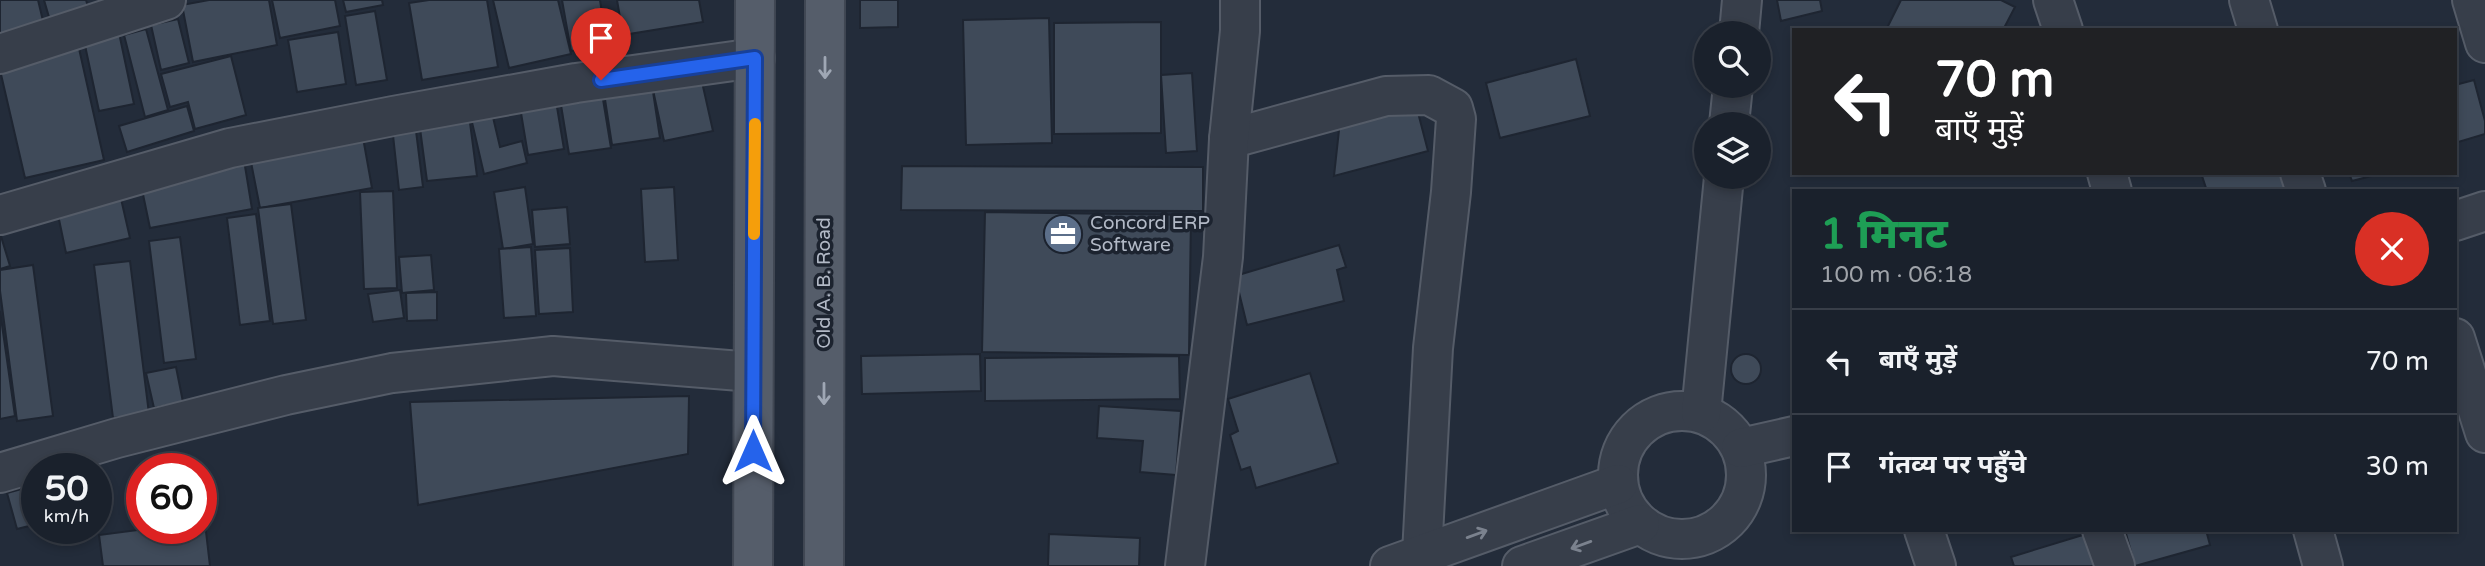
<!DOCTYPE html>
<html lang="hi">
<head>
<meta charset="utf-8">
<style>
	body { margin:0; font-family:"Varela Round","Noto Sans Devanagari",sans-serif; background:#272e38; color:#f1f3f6; height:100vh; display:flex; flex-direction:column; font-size:26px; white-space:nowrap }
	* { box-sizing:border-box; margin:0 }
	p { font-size:23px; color:#9fa3a9 }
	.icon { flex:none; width:38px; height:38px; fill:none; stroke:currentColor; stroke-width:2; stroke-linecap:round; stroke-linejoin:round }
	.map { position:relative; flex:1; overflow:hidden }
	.panel { position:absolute; left:1792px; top:189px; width:665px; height:343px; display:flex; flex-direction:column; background:#1a212c; border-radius:0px; box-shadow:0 4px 10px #0003,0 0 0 2px #383e48 }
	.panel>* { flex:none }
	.hud { position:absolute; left:1792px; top:28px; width:665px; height:147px; border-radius:0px; box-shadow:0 4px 10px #0003,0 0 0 2px #383e48; background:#202124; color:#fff; overflow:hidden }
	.fabs { position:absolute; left:1694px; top:21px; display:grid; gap:14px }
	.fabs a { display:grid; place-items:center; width:77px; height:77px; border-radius:50%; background:#1a212c; box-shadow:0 4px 10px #0003,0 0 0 2px #383e48; font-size:35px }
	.speed { position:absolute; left:21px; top:453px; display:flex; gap:14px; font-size:35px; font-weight:700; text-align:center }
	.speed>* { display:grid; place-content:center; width:91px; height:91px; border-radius:50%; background:#1a212c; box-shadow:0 4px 10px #0003,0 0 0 2px #383e48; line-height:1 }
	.speed small { font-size:18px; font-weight:400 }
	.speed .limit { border:10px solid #d22; background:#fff; color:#111 }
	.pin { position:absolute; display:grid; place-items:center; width:60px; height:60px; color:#fff; margin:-72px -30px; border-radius:50% 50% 50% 0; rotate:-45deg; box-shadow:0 0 7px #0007 }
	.pin .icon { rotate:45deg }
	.me { position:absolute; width:77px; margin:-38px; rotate:0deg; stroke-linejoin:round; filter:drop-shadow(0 0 5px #0008) }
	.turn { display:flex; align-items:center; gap:24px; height:147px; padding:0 28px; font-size:32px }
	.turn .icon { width:91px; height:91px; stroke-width:2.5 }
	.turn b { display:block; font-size:49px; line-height:60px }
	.round { display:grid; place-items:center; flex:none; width:74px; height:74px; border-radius:37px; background:#272e38 }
	.headline { display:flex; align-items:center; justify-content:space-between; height:119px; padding:0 28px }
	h1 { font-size:42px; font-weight:800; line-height:52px; color:#1e9e55 }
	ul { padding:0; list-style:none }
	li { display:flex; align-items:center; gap:21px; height:105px; padding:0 28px; border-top:2px solid #383e48 }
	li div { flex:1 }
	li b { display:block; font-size:26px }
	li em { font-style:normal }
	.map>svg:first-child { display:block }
	.building { fill:#3f4a59; stroke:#1e2531; stroke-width:2 }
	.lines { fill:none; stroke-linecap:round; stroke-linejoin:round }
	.minor-casing { stroke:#555c68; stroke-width:42 }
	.major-casing { stroke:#404753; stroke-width:42 }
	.minor { stroke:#373e4a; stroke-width:38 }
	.major { stroke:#555d6a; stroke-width:38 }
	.oneway { stroke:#9fa7b4 }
	.oneway2 { stroke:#7b828e }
	.route-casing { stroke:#184099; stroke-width:18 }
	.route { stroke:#2563eb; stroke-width:12 }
	.slow { stroke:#f59e0b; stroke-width:12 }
	.labels { text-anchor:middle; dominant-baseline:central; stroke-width:7; stroke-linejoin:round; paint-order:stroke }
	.poi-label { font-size:19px; fill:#b2b9c6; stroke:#1c232f; text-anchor:start }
	.street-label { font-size:19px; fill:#b2b9c6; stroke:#1c232f }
</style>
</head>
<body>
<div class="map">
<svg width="2485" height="566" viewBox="0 0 2485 566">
	<rect width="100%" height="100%" fill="#232c3a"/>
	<g class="building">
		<path d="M 0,0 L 38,0 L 44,25 L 0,37 Z"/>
		<path d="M 44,0 L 86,0 L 90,13 L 51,24 Z"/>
		<path d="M 209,0 L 269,0 L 277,45 L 193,62 L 182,5 Z"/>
		<path d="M 272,0 L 335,0 L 340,26 L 280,38 Z"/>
		<path d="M 343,0 L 382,0 L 383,5 L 346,12 Z"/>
		<path d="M 429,0 L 487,0 L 498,67 L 422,80 L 409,3 Z"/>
		<path d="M 493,0 L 558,0 L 571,54 L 509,68 Z"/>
		<path d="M 562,0 L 600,0 L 607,44 L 571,51 Z"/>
		<path d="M 617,0 L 699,0 L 703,22 L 623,35 Z"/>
		<path d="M 860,0 L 898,0 L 898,27 L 860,28 Z"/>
		<path d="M 1777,0 L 1820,0 L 1822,11 L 1781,21 Z"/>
		<path d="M 1901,0 L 2001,0 L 2015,7 L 2003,30 L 1886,30 Z"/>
		<path d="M 375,11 L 387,80 L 356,85 L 345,16 Z"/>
		<path d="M 1049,18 L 1052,143 L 966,145 L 963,20 Z"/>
		<path d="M 178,19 L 189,63 L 161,70 L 151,25 Z"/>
		<path d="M 1161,22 L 1161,133 L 1054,134 L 1054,23 Z"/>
		<path d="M 118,28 L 134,104 L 99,111 L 83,36 Z"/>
		<path d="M 146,29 L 168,110 L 145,117 L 124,35 Z"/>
		<path d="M 338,32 L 346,84 L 297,92 L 288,40 Z"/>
		<path d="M 78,44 L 104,160 L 25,178 L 0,70 Z"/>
		<path d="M 231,56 L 246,115 L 195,129 L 188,102 L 170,107 L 161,74 Z"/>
		<path d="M 1576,59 L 1590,116 L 1500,138 L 1486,83 Z"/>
		<path d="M 700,73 L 713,131 L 664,141 L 653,90 Z"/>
		<path d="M 1192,73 L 1197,151 L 1166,153 L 1161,75 Z"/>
		<path d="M 2474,80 L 2485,121 L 2485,134 L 2455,143 L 2455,85 Z"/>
		<path d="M 652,85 L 660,138 L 612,145 L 604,93 Z"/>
		<path d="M 602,93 L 611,148 L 569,154 L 560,99 Z"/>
		<path d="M 556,101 L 564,149 L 528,155 L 520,107 Z"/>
		<path d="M 1415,101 L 1428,151 L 1334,176 L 1340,121 Z"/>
		<path d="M 187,106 L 194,131 L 127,152 L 119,126 Z"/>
		<path d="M 492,113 L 500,147 L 522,141 L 527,163 L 484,174 L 471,118 Z"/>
		<path d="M 469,115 L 477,176 L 427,181 L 419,121 Z"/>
		<path d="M 415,123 L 423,187 L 399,190 L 392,126 Z"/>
		<path d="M 362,132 L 372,188 L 260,208 L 249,152 Z"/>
		<path d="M 244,160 L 252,209 L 150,228 L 140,180 Z"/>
		<path d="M 902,166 L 1203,167 L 1203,211 L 901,210 Z"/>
		<path d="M 2201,173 L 2289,173 L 2295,191 L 2207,191 Z"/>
		<path d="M 2349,173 L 2379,173 L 2379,174 L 2352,181 Z"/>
		<path d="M 525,187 L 533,244 L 503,249 L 494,192 Z"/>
		<path d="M 674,187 L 678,260 L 645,262 L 641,189 Z"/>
		<path d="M 119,190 L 130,238 L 66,253 L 56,205 Z"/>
		<path d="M 393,191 L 397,288 L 364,289 L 360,192 Z"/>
		<path d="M 291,204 L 306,320 L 273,324 L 258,208 Z"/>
		<path d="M 567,207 L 570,244 L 535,247 L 532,210 Z"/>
		<path d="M 985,212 L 1191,215 L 1189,355 L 982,352 Z"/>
		<path d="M 256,214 L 270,321 L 240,325 L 227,218 Z"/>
		<path d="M 0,233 L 10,266 L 0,269 Z"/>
		<path d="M 180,237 L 196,359 L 164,363 L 149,241 Z"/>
		<path d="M 1339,245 L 1346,267 L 1337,270 L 1344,301 L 1247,325 L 1235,276 Z"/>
		<path d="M 531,247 L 536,316 L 504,318 L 499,249 Z"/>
		<path d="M 570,248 L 573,312 L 539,314 L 535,250 Z"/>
		<path d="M 431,255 L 434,290 L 402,293 L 399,257 Z"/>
		<path d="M 130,261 L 149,414 L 113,418 L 94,265 Z"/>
		<path d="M 33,265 L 53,416 L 17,421 L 0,291 L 0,270 Z"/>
		<path d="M 400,290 L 404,318 L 373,322 L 368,294 Z"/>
		<path d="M 437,292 L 437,320 L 407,321 L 406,293 Z"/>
		<path d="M 0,311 L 15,416 L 0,419 Z"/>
		<circle cx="1746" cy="369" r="15"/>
		<path d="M 980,354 L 981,391 L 862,394 L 861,356 Z"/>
		<path d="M 1179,356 L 1180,399 L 985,401 L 985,358 Z"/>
		<path d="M 176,367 L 183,402 L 154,408 L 146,373 Z"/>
		<path d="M 1310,373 L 1338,463 L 1256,488 L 1250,467 L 1241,470 L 1230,435 L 1238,431 L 1228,399 Z"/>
		<path d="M 689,396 L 688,454 L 418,505 L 410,402 Z"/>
		<path d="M 1099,406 L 1181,411 L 1176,475 L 1140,472 L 1143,441 L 1097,438 Z"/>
		<path d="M 32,486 L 37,502 L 37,524 L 17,529 L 7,493 Z"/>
		<path d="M 201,523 L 205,523 L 210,566 L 103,566 L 99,535 L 153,528 L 201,528 Z"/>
		<path d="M 2125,530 L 2206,530 L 2210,545 L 2135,566 Z"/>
		<path d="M 1049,534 L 1140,538 L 1139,566 L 1048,566 Z"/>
		<path d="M 2086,534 L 2096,566 L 2014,566 L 2011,557 Z"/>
	</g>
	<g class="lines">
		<g class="minor-casing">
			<g id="minor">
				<path d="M 2053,0 L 2063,30"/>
				<path d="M 2249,0 L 2258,30"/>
				<path d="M 2472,0 L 2485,43"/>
				<path d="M 1739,33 L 1742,0"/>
				<path d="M 0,54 L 166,0"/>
				<path d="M 1729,124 L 1733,86"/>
				<path d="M 1229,139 L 1386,96 L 1429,95 L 1453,108 L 1456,119 L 1451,192 L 1433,348 L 1422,554"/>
				<path d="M 2107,173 L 2112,191"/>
				<path d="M 2300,173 L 2306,191"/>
				<path d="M 0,215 L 230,148 L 393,116 L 576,83 L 755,58"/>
				<path d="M 2455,221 L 2485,211"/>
				<path d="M 2455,338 L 2485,433"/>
				<circle cx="1682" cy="475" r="64"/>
				<path d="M 1701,413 L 1724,177"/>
				<path d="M 1741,448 L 1794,436"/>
				<path d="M 0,473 L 117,438 L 286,395 L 392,373 L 553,356 L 753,372"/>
				<path d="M 1924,530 L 1936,566"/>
				<path d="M 2102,530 L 2115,566"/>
				<path d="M 2313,530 L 2323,566"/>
				<path d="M 1185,566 L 1223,257 L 1229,139 L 1240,31 L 1240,0"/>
				<path d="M 1390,566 L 1618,484"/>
				<path d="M 1522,566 L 1640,524"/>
			</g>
		</g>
		<g class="major-casing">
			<g id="major">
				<path d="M 753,566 L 755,0"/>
				<path d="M 824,566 L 825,0"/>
			</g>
		</g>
		<use href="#minor" class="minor"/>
		<use href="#major" class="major"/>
	</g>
	<defs><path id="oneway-shaft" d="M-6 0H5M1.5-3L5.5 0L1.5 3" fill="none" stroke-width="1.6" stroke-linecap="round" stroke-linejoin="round" transform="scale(1.75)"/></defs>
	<g class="oneway">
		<use href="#oneway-shaft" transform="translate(825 68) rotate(90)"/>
		<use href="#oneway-shaft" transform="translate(824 394) rotate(90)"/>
	</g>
	<g class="oneway2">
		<use href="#oneway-shaft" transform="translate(1477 534) rotate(-20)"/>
		<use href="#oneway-shaft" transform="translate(1581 545) rotate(160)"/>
	</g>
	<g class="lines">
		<g class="route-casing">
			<path id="route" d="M 601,80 L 755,58 L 753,451"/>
		</g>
		<use href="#route" class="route"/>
		<path class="slow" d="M 754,234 L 755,124"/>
	</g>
	<defs>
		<g id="office-disc" transform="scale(2.0125)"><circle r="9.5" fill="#5c6f8a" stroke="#1c232f"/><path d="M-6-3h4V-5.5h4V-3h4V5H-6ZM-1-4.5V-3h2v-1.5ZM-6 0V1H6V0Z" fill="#fff"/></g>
	</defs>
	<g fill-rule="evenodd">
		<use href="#office-disc" x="1063" y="234"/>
	</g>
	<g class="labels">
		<g class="poi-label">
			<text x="1090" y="223">Concord ERP<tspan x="1090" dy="22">Software</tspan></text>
		</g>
		<g class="street-label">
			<text transform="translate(824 283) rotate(-90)">Old A. B. Road</text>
		</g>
	</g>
</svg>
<div class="fabs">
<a><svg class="icon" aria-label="search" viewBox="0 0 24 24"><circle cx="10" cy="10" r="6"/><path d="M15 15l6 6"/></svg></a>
<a><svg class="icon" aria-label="layers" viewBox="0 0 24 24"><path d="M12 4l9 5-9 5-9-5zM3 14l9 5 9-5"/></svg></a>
</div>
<div class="speed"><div>50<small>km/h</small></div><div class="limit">60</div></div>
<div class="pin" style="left:601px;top:80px;background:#d93025"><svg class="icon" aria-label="arrive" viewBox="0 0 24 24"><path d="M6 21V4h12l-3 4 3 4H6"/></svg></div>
<svg class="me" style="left:753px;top:451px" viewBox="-20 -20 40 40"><path d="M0-17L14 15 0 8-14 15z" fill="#2563eb" stroke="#fff" stroke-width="4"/></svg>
<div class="hud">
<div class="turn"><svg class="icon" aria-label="left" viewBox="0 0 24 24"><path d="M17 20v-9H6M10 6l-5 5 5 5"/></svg><div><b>70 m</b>बाएँ मुड़ें</div></div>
</div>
<section class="panel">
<div class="headline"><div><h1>1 मिनट</h1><p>100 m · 06:18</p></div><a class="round" style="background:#d93025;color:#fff"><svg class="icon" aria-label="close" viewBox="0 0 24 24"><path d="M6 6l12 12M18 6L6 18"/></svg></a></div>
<ul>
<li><svg class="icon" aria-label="left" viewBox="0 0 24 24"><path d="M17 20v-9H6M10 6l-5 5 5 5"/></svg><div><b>बाएँ मुड़ें</b></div><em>70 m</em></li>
<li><svg class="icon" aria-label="arrive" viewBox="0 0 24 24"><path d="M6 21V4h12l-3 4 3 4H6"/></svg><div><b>गंतव्य पर पहुँचे</b></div><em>30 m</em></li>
</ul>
</section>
</div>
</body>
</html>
